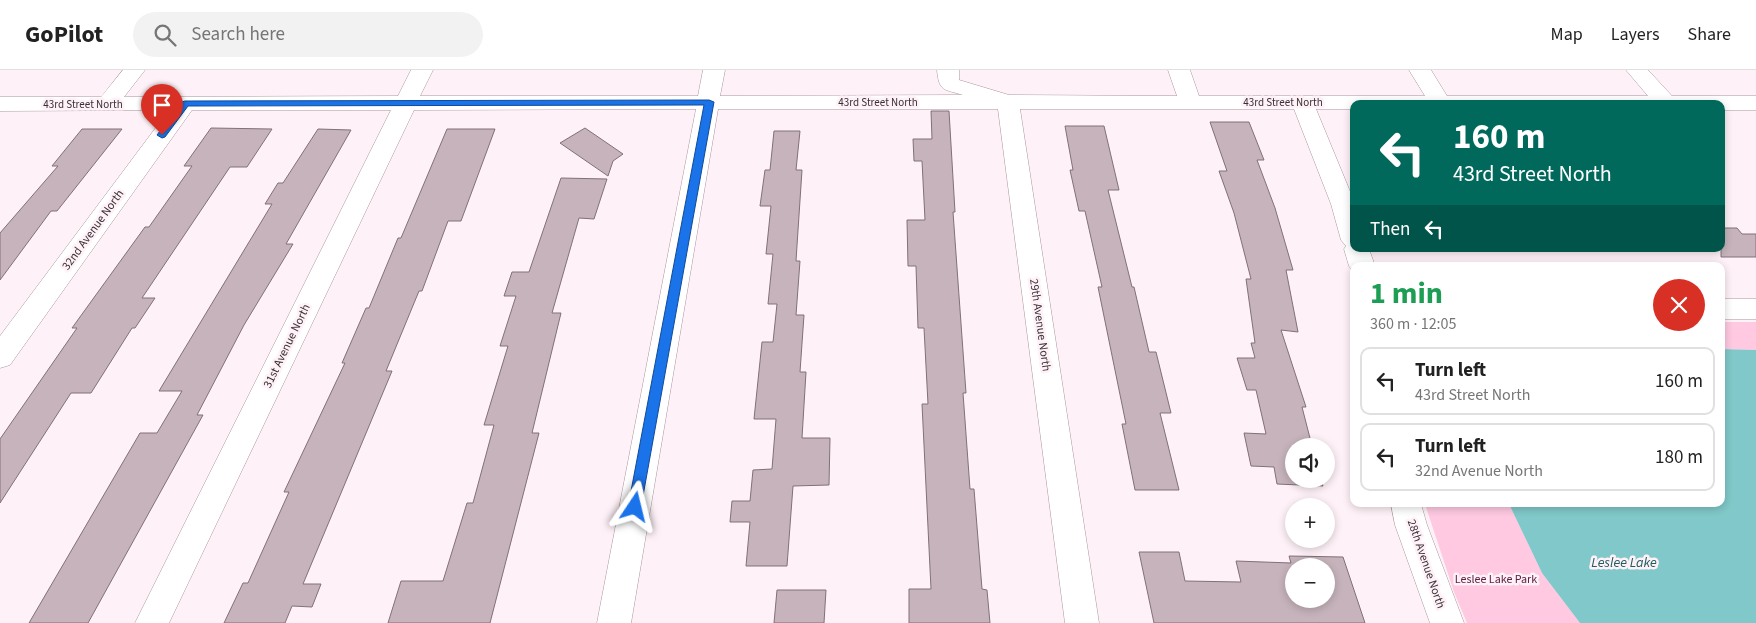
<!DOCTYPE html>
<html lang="en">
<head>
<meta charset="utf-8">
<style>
	body { margin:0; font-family:"Source Sans 3",sans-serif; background:#f2f2f2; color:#222; height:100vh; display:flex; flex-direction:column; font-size:19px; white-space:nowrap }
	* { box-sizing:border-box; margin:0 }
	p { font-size:16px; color:#767676 }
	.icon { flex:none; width:28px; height:28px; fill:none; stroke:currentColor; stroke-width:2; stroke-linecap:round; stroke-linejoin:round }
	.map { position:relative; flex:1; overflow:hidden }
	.sheet { position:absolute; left:1350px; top:192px; width:375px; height:245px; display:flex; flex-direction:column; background:#fff; border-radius:10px; box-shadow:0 2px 8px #0003 }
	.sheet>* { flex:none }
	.banner { position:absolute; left:1350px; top:30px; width:375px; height:152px; border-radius:10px; box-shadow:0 2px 8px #0003; background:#00695c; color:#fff; overflow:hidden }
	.tools { position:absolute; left:1285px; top:368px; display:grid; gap:10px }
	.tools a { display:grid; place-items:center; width:50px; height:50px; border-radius:50%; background:#fff; box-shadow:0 2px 8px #0003; font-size:25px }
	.pin { position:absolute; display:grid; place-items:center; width:42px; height:42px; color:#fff; margin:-51px -21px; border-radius:50% 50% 50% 0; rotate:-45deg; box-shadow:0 0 5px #0007 }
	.pin .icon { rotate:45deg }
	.me { position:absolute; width:55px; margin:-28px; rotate:10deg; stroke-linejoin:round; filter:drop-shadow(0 0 4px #0008) }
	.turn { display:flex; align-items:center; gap:18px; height:105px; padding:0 20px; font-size:22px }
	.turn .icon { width:65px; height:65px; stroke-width:2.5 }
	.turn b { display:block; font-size:35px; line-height:42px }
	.then { display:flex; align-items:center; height:48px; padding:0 20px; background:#0003; gap:10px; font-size:19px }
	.round { display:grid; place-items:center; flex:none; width:52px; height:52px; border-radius:26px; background:#f2f2f2 }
	.head { display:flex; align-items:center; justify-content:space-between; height:85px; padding:0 20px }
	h1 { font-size:30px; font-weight:700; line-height:38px; color:#1e9e55 }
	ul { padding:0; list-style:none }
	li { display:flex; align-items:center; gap:15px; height:68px; margin:0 10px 8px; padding:0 10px; border:2px solid #e0e0e0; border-radius:10px }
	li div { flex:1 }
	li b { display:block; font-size:19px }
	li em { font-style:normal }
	header { display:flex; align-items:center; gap:30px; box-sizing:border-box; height:70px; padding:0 25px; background:#fff; border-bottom:1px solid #e0e0e0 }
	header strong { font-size:24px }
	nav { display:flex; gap:28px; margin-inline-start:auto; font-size:18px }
	.search { width:350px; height:45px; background:#f2f2f2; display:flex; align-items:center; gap:12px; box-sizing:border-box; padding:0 18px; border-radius:28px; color:#767676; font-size:19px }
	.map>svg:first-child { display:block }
	.green { fill:#fec9e1 }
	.water { fill:#80c8c9 }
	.building { fill:#c6b3bb; stroke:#827078; fill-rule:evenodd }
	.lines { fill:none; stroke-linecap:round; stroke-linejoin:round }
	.minor-casing { stroke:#a9969e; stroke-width:1 }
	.minor { fill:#fff; fill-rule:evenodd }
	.route { fill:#1a73e8; stroke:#114b97 }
	.labels { text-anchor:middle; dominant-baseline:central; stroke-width:5; stroke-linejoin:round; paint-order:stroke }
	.far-street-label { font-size:11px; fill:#393134; stroke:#fef1f7 }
	.street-label { font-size:12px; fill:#393134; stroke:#fef1f7 }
	.park-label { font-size:12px; fill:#612144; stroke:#fef1f7 }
	.water-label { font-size:14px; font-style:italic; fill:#205d5e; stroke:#fef1f7 }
</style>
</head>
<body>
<header>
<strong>GoPilot</strong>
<div class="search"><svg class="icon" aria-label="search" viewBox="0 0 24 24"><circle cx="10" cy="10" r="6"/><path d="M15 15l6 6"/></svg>Search here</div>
<nav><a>Map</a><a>Layers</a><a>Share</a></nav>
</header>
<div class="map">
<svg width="1756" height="553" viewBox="0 0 1756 553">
	<rect width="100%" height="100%" fill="#fef1f7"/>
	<g class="green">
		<path d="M 1721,252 L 1756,252 L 1756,280 L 1721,279 Z"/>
		<path d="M 1425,434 L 1509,434 L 1542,503 L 1580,553 L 1467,553 L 1454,522 Z"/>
	</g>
	<path class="water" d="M 1721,279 L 1756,280 L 1756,553 L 1580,553 L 1542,503 L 1509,434 L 1721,434 Z"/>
	<g class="building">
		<path d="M 931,41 L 949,41 L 955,142 L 953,142 L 966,323 L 963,323 L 970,419 L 974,419 L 982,519 L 987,520 L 990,553 L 909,553 L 909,519 L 931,519 L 922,334 L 928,334 L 924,258 L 918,258 L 916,196 L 908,196 L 907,150 L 925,150 L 922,91 L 914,91 L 913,69 L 932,69 Z"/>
		<path d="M 1210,52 L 1249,52 L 1264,90 L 1257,90 L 1275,138 L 1293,200 L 1286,200 L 1298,262 L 1281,260 L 1306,337 L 1302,337 L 1312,376 L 1294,376 L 1294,409 L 1321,409 L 1323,416 L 1277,414 L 1274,397 L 1251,396 L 1244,363 L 1266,364 L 1256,320 L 1247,320 L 1237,288 L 1255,288 L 1251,273 L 1255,273 L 1246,209 L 1251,209 L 1234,143 L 1219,101 L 1227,101 Z"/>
		<path d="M 1065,56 L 1104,56 L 1119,120 L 1108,120 L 1132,217 L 1134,217 L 1149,282 L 1156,282 L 1171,343 L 1160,343 L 1179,420 L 1135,420 L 1122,354 L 1126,354 L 1098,217 L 1102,217 L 1085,141 L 1079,141 L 1070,100 L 1073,100 Z"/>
		<path d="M 211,58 L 272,59 L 247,97 L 230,97 L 142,228 L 155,228 L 135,258 L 132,258 L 91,323 L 71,323 L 0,433 L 0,369 L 77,258 L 72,258 L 145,157 L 149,157 L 192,96 L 184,96 Z"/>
		<path d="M 585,58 L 623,84 L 613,91 L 608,106 L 560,73 Z"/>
		<path d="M 82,59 L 122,59 L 57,141 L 51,141 L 0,210 L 0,163 L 58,96 L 52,96 Z"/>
		<path d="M 318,59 L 351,60 L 286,174 L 293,174 L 244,255 L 197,345 L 203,345 L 88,553 L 29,553 L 140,363 L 157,363 L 182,321 L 159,321 L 272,134 L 265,134 L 278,113 L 283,113 Z"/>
		<path d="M 447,59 L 495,59 L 461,151 L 448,151 L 422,221 L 419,221 L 386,301 L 392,301 L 303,514 L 321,514 L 312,537 L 292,536 L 285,553 L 224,553 L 243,513 L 248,513 L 289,422 L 284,422 L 345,293 L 342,293 L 366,238 L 369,238 L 398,168 L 401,168 Z"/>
		<path d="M 774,61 L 800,61 L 796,100 L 802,100 L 796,191 L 800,191 L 796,245 L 804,245 L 800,302 L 806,302 L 802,368 L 830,368 L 829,415 L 793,416 L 787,496 L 746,496 L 750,452 L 730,452 L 732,431 L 750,431 L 753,400 L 772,399 L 776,349 L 754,349 L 762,272 L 773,272 L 777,234 L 768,234 L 773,184 L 766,184 L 771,136 L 760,136 L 765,100 L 770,100 Z"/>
		<path d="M 561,108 L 607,109 L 594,149 L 579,148 L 552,243 L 561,243 L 532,363 L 539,363 L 490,553 L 388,553 L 401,511 L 443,511 L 467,433 L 473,433 L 494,355 L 484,355 L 508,276 L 500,276 L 516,226 L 504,226 L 512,202 L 529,202 Z"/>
		<path d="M 1721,158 L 1737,158 L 1742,164 L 1756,164 L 1756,187 L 1721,187 Z"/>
		<path d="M 1139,482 L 1179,482 L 1185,511 L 1241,512 L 1236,491 L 1291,493 L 1289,486 L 1343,487 L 1365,553 L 1154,553 ZM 1294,496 L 1326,496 L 1326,529 L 1294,529 Z"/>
		<path d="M 777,520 L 826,520 L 824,553 L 774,553 Z"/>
	</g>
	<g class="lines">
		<g class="minor-casing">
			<g id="minor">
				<path d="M 123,0 L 145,0 L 124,27 L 398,26 L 411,0 L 433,0 L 420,26 L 698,26 L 703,0 L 725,0 L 720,26 L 963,25 C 944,19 939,22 937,0 L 959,0 L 959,10 L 1009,25 L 1177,26 L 1168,0 L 1190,0 L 1199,26 L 1425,26 L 1409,0 L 1431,0 L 1447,26 L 1648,26 L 1626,0 L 1648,0 L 1672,26 L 1756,26 L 1756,40 L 1721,40 L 1721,34 L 1354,34 L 1354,39 L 1316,39 L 1354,131 L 1354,179 L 1369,179 L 1375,196 L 1354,196 L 1354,203 L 1349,196 L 1344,179 L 1346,176 L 1341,170 L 1331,134 L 1294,39 L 1020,39 L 1099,553 L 1065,553 L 998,39 L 718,39 L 631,553 L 597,553 L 696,39 L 414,40 L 169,553 L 135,553 L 391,40 L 192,40 L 10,295 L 0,298 L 0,266 L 169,40 L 0,41 L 0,27 L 101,27 Z"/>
				<rect x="1721" y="229" width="35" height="20"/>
				<path d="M 1391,434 L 1421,434 L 1427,455 L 1464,553 L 1430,553 L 1395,455 Z"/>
			</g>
		</g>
		<use href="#minor" class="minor"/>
	</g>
	<path class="route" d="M 709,30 L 714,32 L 641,437 L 639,441 L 635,443 L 630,441 L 628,437 L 704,35 L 188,36 L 165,67 L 162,68 L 157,65 L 182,32 L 185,31 Z"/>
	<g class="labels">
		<g class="far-street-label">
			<text x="878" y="32">43rd Street North</text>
			<text x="1283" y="32">43rd Street North</text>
			<text x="83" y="34">43rd Street North</text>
		</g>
		<g class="street-label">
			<text transform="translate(93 160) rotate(-54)">32nd Avenue North</text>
			<text transform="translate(1040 255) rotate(82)">29th Avenue North</text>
			<text transform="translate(287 276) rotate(-64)">31st Avenue North</text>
			<text transform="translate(1426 494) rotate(71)">28th Avenue North</text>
		</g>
		<g class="park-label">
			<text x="1496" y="509">Leslee Lake Park</text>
		</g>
		<g class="water-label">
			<text x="1624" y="493">Leslee Lake</text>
		</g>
	</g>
</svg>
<div class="tools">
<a><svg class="icon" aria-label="sound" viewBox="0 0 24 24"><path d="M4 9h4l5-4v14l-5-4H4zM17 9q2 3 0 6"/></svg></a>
<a>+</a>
<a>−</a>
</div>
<div class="pin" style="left:162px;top:65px;background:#d93025"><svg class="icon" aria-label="arrive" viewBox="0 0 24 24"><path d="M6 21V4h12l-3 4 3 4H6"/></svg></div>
<svg class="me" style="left:635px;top:437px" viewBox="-20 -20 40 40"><path d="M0-17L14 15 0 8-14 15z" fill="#1a73e8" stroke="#fff" stroke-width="4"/></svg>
<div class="banner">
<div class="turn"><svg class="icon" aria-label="left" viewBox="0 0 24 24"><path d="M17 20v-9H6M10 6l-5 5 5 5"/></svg><div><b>160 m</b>43rd Street North</div></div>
<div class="then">Then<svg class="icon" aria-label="left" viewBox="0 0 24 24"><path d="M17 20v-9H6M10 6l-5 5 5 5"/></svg></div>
</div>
<section class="sheet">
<div class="head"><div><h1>1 min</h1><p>360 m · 12:05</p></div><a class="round" style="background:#d93025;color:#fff"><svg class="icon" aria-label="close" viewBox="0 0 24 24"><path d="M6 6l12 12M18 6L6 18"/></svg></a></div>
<ul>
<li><svg class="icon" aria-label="left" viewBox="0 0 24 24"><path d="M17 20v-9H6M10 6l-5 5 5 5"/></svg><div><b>Turn left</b><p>43rd Street North</p></div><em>160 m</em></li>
<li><svg class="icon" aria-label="left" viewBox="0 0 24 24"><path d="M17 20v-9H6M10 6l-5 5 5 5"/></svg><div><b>Turn left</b><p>32nd Avenue North</p></div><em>180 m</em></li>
</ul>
</section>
</div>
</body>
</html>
